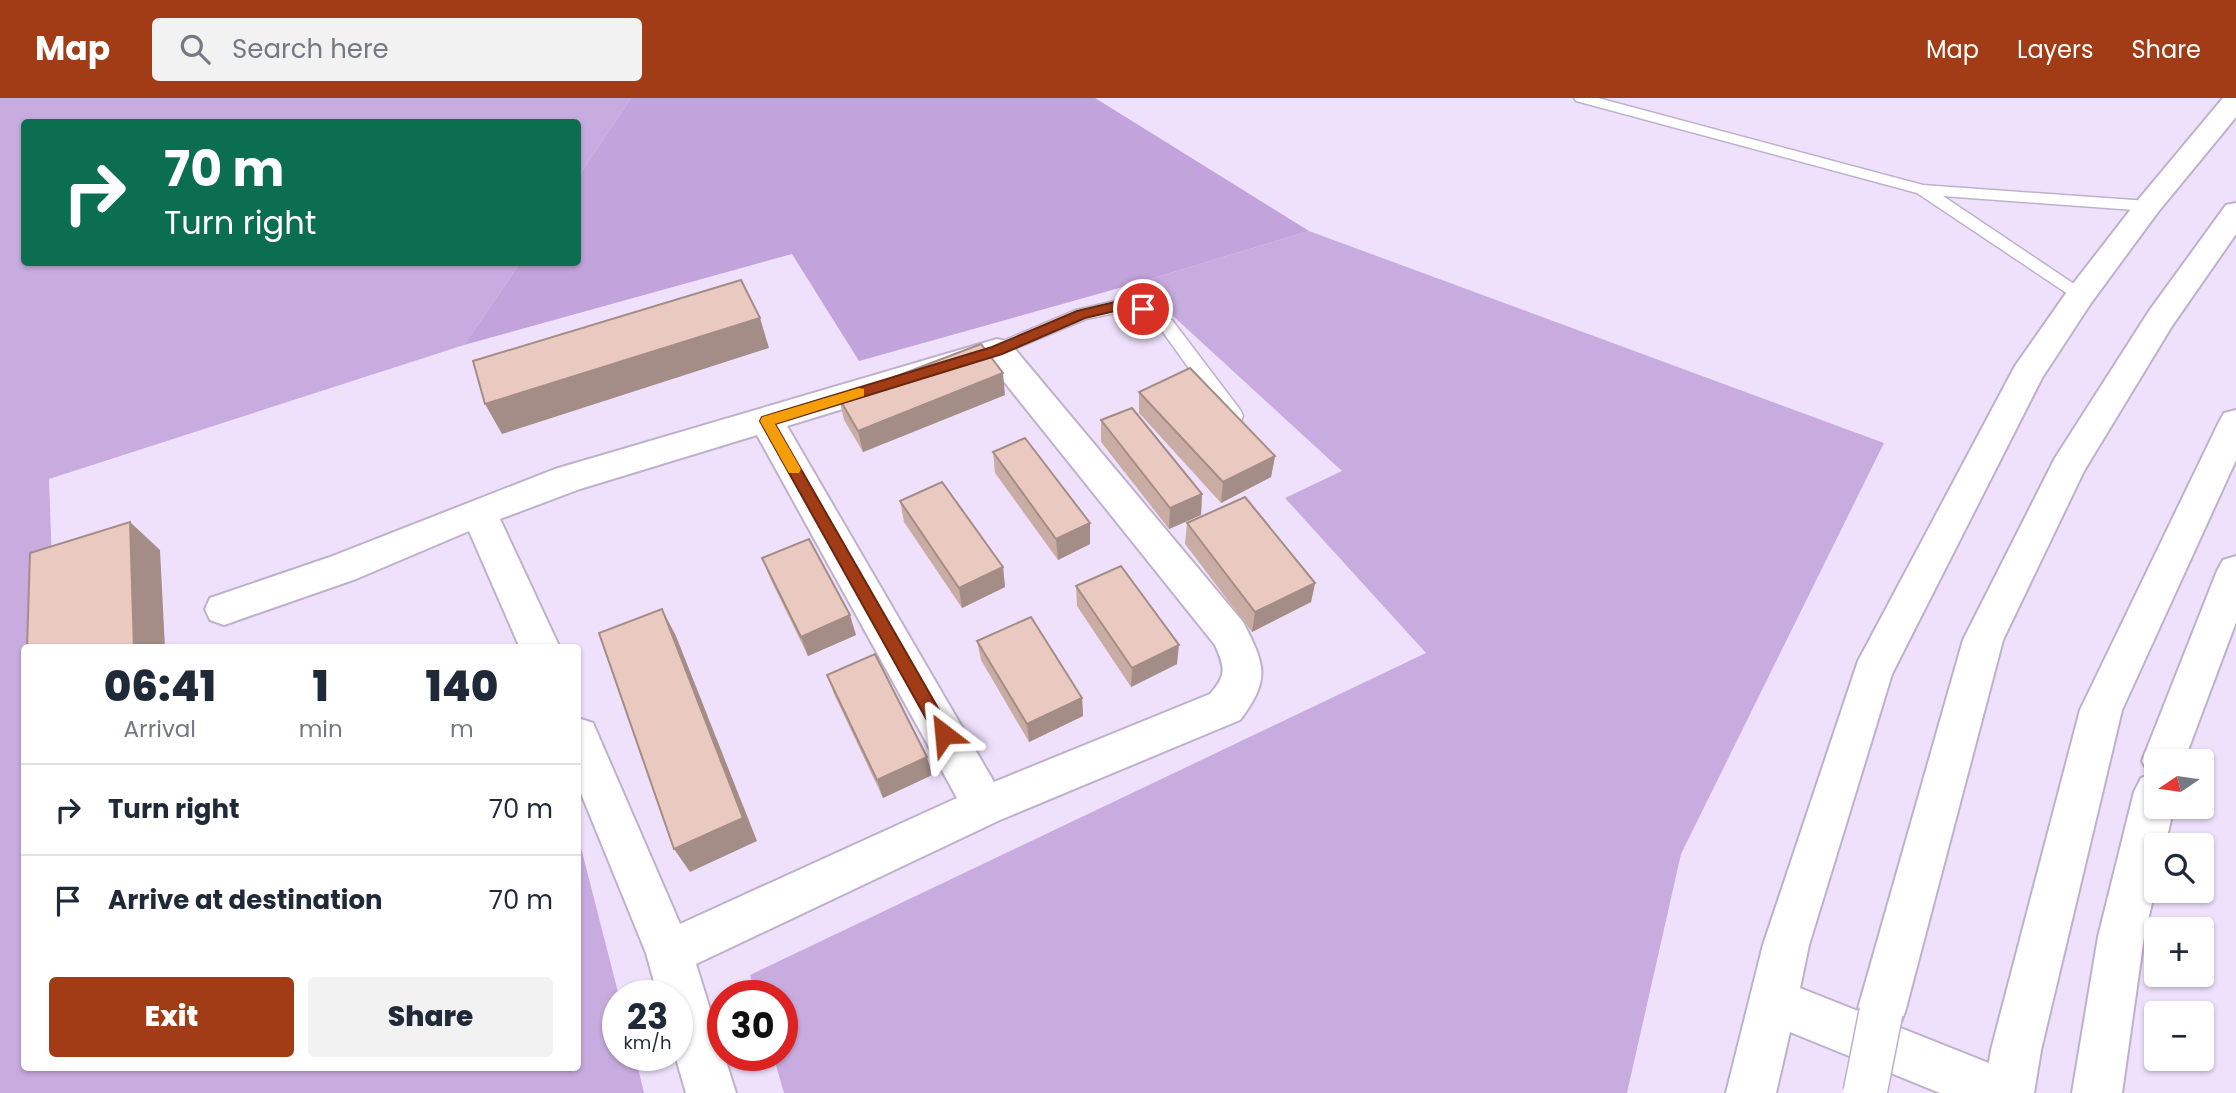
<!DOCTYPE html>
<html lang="en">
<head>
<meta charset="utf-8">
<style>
	body { margin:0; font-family:Poppins,sans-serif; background:#f2f2f3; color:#1f2937; height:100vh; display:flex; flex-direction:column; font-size:26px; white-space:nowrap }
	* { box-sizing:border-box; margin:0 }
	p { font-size:23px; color:#747a83 }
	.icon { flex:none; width:38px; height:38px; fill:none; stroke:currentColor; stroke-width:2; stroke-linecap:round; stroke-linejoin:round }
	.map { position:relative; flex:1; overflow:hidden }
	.panel { position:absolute; left:21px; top:546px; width:560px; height:427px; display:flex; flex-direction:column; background:#fff; border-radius:7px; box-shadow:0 2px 5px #0004 }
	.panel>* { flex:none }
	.guide { position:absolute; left:21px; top:21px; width:560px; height:147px; border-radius:7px; box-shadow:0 2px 5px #0004; background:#0b6e4f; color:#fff; overflow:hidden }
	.needle { width:46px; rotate:257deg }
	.tools { position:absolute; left:2144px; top:651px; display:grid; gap:14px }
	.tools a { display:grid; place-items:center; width:70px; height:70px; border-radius:7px; background:#fff; box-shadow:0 2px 5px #0004; font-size:35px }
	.speed { position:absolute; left:602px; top:882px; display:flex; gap:14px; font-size:35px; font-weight:700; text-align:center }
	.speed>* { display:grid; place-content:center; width:91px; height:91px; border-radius:50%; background:#fff; box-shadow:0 2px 5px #0004; line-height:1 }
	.speed small { font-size:18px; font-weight:400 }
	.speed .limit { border:10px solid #d22; background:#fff; color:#111 }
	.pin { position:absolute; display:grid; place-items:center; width:60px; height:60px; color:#fff; margin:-30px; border:4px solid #fff; border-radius:50%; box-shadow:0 2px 7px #0007 }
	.me { position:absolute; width:77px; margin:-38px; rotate:331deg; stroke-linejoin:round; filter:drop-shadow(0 0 5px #0008) }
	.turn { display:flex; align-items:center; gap:24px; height:147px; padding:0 28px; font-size:32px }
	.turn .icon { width:91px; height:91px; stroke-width:2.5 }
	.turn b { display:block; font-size:49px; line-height:60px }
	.eta { display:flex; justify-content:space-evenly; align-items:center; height:119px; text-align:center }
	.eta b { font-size:42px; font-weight:800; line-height:49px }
	.primary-button { display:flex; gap:14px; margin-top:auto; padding:14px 28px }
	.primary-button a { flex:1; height:80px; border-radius:7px; background:#a23c16; color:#fff; font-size:28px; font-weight:800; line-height:80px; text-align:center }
	.primary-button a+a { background:#f2f2f3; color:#1f2937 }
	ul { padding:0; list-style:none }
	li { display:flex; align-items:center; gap:21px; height:91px; padding:0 28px; border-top:2px solid #e0e1e3 }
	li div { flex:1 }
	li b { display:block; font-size:26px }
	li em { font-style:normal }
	header { display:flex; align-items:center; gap:42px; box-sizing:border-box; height:98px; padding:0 35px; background:#a23c16; color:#fff }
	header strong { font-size:33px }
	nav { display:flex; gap:38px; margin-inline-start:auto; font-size:24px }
	.search { width:490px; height:63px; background:#f2f2f3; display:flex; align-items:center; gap:18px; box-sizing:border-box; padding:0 24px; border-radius:7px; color:#747a83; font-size:26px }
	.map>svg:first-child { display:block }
	.green { fill:#c8ace0 }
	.forest { fill:#c2a3db }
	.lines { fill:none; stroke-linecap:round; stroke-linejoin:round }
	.service-casing { stroke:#bfb1cb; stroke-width:3 }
	.minor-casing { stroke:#bfb1cb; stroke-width:4 }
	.tertiary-casing { stroke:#bfb1cb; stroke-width:4 }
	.trunk-casing { stroke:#bfb1cb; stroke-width:4 }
	.service { fill:#fff; fill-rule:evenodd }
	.minor { fill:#fff; fill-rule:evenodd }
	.tertiary { fill:#fff; fill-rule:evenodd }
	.trunk { fill:#fff; fill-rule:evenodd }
	.trunk-bridge-casing { stroke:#bfb1cb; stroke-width:46; stroke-linecap:butt }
	.trunk-bridge { stroke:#fff; stroke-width:43 }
	.wall { fill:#c9ada5 }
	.shaded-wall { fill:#a48d86 }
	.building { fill:#eac9c0; stroke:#a48d86; stroke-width:2 }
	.route { fill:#a23c16; stroke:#69270e; stroke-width:2 }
	.slow { fill:#f59e0b }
</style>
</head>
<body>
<header>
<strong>Map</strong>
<div class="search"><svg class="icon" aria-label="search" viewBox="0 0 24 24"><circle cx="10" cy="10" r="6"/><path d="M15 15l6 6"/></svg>Search here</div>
<nav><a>Map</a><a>Layers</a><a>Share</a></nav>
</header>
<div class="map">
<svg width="2236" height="995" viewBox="0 0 2236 995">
	<rect width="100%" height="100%" fill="#efe1fc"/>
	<g class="green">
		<path d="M 0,0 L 631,0 L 578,79 L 578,24 L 24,24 L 24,164 L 520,165 L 464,247 L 49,381 L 55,549 L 24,550 L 24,970 L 578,970 L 578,738 L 619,898 L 618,957 L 635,957 L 644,995 L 0,995 Z"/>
		<path d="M 1309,133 L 1884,345 L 1681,756 L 1627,995 L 784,995 L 773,957 L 782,957 L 782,898 L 756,898 L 750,877 L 1426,555 L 1285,400 L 1342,373 L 1137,185 Z"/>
	</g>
	<path class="forest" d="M 631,0 L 1095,0 L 1309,133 L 1137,185 L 859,263 L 792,156 L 464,247 L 520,165 L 578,164 L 578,79 Z"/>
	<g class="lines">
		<g class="service-casing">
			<g id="service">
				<path d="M 1574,0 L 1598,0 L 1923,87 L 2148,103 L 2156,108 L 2148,113 L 1943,98 L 2086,194 L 2089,198 L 2086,202 L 2080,204 L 1917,95 L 1576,3 Z"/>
				<path d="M 1115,203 L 1149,207 L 1172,222 L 1241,313 L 1243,318 L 1241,323 L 1227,323 L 1160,230 L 1139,217 L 1115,215 L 1086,221 L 997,258 L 991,256 L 988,252 L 991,248 L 1076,212 Z"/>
			</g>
		</g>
		<g class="minor-casing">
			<path id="minor" d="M 997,241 L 1009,244 L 1243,524 C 1265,567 1271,581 1240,622 L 1000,722 L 696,866 L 736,995 L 686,995 L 675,957 L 677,957 L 677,898 L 658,898 L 646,855 L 578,688 L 578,620 L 593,625 L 680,826 L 957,700 L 757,337 L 580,391 L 500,421 L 560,550 L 520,550 L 469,433 L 356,481 L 224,527 L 210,522 L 205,511 L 210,500 L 330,459 L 555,371 ZM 990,266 L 1215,547 C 1225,570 1227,577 1210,596 L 994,684 L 787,328 Z"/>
		</g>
		<g class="tertiary-casing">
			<g id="tertiary">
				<path d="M 2223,0 L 2236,0 L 2236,19 L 2158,114 L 2091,205 L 2042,280 L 1892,576 L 1809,847 L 1800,890 L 2019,977 L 2026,995 L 1940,995 L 1790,934 L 1776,995 L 1726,995 L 1763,847 L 1858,563 L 2015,268 L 2069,191 L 2138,102 Z"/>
				<path d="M 2236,458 L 2236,524 L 2184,663 L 2156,663 L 2156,709 L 2174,709 L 2165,747 L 2156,747 L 2156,788 L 2144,839 L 2122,995 L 2072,995 L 2098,839 L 2134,694 L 2141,680 L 2150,677 L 2142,663 L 2217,473 L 2223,462 Z"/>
			</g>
		</g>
		<g class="trunk-casing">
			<g id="trunk">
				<path d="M 2236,105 L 2236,136 L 2172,228 L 2084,373 L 2003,542 L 1905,914 L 1898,931 L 1881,938 L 1864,931 L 1857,914 L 1963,542 L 2055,360 L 2149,213 L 2226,107 Z"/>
				<path d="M 2236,312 L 2236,362 L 2122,612 L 2041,952 L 2034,995 L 1984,995 L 1991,952 L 2080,612 L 2219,324 L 2224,315 Z"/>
			</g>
		</g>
		<use href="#service" class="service"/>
		<use href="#minor" class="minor"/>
		<use href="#tertiary" class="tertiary"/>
		<use href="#trunk" class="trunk"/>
		<g class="trunk-bridge-casing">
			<path id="trunk-bridge" d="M 1865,995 L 1881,914"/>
		</g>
		<use href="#trunk-bridge" class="trunk-bridge"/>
	</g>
	<g class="wall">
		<path d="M 1139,294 L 1275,358 L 1271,379 L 1221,405 L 1139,315 Z"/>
		<path d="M 1005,297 L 863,354 L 844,322 L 839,300 Z"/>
		<path d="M 1101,322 L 1202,396 L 1201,417 L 1169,431 L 1101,344 Z"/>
		<path d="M 993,354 L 1090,446 L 1058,462 L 995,375 Z"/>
		<path d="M 900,403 L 1003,469 L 1005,489 L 962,510 L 904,424 Z"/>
		<path d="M 1187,425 L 1315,485 L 1311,504 L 1252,534 L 1185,446 Z"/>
		<path d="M 762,460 L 856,537 L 808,558 L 770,480 Z"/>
		<path d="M 1076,488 L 1177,566 L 1131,589 L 1077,508 Z"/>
		<path d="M 977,543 L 1082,600 L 1083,618 L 1029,644 L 981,562 Z"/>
		<path d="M 827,577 L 932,677 L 883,700 L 834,596 Z"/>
	</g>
	<g class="shaded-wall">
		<path d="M 760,220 L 769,250 L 502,336 L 485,306 Z"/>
		<path d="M 1003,275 L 1005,297 L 863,354 L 858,333 Z"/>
		<path d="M 1275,358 L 1271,379 L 1221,405 L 1223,384 Z"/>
		<path d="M 1202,396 L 1201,417 L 1169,431 L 1170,410 Z"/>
		<path d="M 130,424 L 160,452 L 165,550 L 134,550 Z"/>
		<path d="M 1090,425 L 1090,446 L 1058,462 L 1056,441 Z"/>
		<path d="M 1003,469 L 1005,489 L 962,510 L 959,490 Z"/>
		<path d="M 1315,485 L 1311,504 L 1252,534 L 1255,514 Z"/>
		<path d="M 662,511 L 676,538 L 757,743 L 690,774 L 674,751 Z"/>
		<path d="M 850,517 L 856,537 L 808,558 L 801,539 Z"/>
		<path d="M 1179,547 L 1177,566 L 1131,589 L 1132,570 Z"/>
		<path d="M 1082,600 L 1083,618 L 1029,644 L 1027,626 Z"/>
		<path d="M 927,659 L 932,677 L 883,700 L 877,682 Z"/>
	</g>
	<g class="building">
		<path d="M 741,182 L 760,220 L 485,306 L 473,263 Z"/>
		<path d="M 981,246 L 1003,275 L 858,333 L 839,300 Z"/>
		<path d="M 1190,270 L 1275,358 L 1223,384 L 1139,294 Z"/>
		<path d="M 1132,310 L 1202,396 L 1170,410 L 1101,322 Z"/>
		<path d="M 1025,340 L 1090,425 L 1056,441 L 993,354 Z"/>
		<path d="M 942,384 L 1003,469 L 959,490 L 900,403 Z"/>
		<path d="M 1245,399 L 1315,485 L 1255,514 L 1187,425 Z"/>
		<path d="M 130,424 L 134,550 L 27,550 L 30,455 Z"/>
		<path d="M 809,441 L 850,517 L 801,539 L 762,460 Z"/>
		<path d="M 1121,468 L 1179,547 L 1132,570 L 1076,488 Z"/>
		<path d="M 662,511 L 743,720 L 674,751 L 599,535 Z"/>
		<path d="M 1031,519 L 1082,600 L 1027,626 L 977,543 Z"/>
		<path d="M 875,556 L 927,659 L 877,682 L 827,577 Z"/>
	</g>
	<path class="route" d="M 1115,204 L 1143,207 L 1150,211 L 1143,216 L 1115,213 L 1085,220 L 1002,256 L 775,326 L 950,631 L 952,636 L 950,642 L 944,644 L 938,642 L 760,323 L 762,319 L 992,249 L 1077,213 Z"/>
	<path class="slow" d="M 859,290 L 864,291 L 864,298 L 775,326 L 801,371 L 799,375 L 789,375 L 760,323 L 762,319 Z"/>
</svg>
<div class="tools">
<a><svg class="needle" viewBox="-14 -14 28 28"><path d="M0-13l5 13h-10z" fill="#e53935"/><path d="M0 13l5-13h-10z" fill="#747a83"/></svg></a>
<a><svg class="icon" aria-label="search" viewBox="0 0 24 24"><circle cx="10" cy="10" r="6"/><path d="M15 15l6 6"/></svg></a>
<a>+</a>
<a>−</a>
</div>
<div class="speed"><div>23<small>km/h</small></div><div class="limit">30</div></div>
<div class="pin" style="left:1143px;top:211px;background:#d93025"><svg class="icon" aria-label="arrive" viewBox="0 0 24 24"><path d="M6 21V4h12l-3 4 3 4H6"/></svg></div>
<svg class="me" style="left:944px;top:636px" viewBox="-20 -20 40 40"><path d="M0-17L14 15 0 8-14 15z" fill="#a23c16" stroke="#fff" stroke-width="4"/></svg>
<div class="guide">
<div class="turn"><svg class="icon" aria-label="right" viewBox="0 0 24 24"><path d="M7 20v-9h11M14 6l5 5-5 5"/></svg><div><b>70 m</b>Turn right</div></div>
</div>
<section class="panel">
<div class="eta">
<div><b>06:41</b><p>Arrival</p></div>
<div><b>1</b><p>min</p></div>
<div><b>140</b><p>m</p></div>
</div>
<ul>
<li><svg class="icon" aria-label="right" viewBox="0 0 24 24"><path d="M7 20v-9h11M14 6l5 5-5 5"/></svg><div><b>Turn right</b></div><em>70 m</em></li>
<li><svg class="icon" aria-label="arrive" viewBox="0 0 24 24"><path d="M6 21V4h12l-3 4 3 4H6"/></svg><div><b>Arrive at destination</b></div><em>70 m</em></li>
</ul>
<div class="primary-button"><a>Exit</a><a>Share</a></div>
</section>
</div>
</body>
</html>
